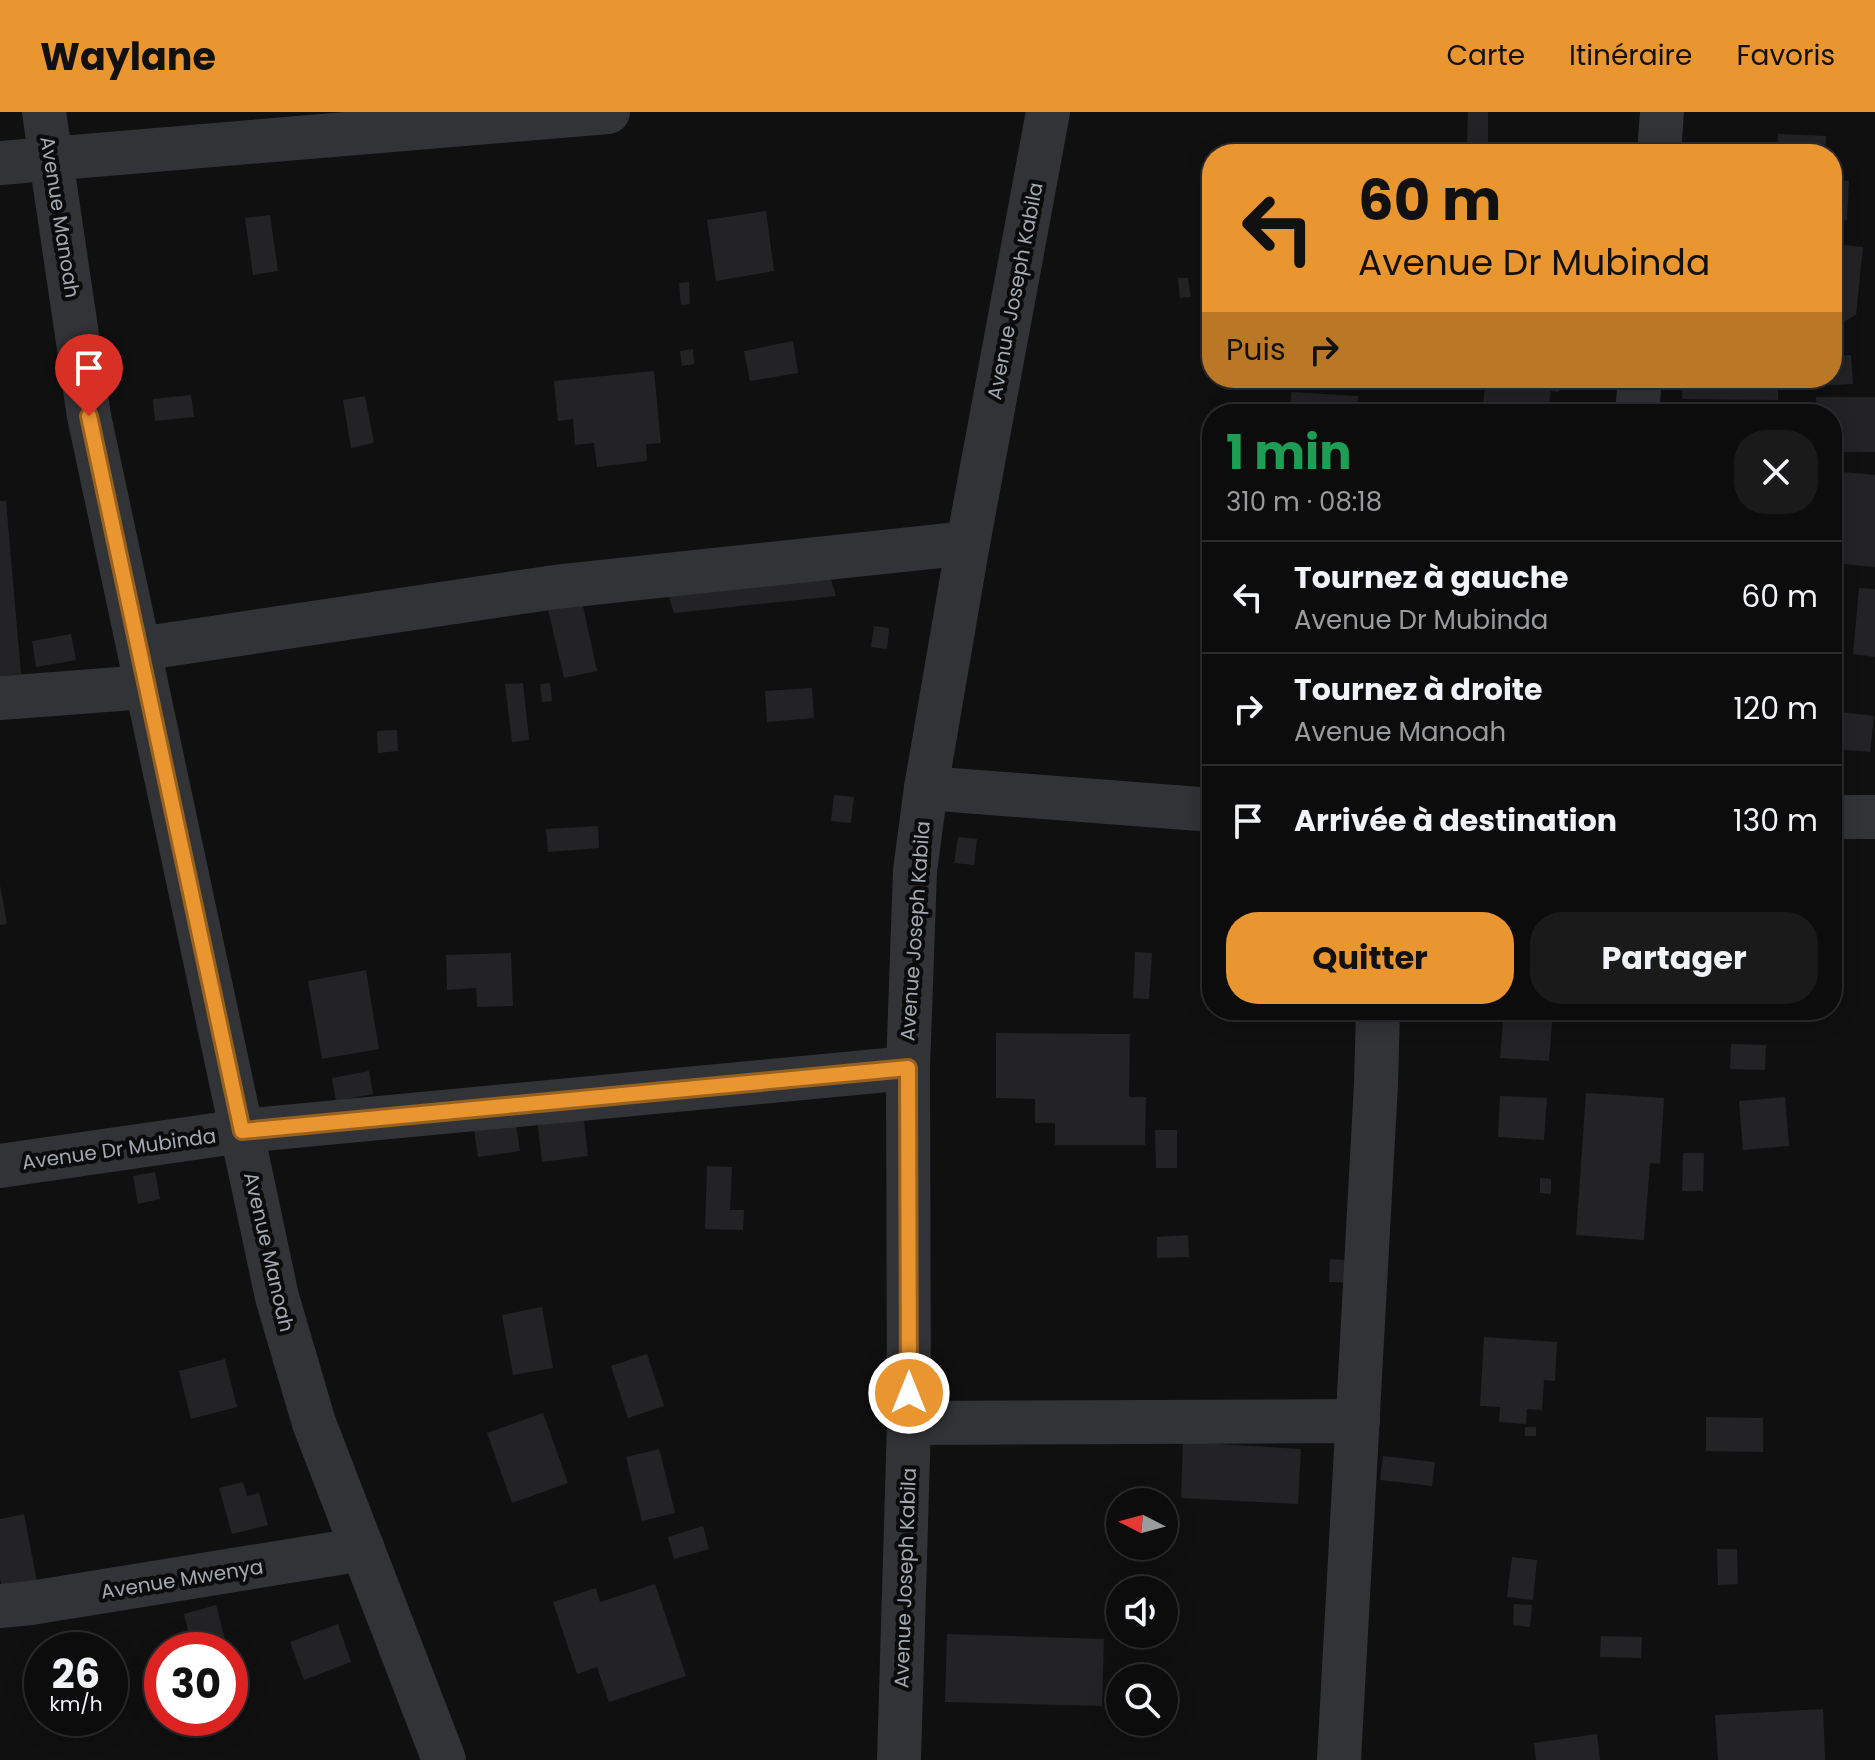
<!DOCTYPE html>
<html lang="fr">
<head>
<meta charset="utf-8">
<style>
	body { margin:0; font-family:Poppins,sans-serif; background:#1a1a1b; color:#f1f3f6; height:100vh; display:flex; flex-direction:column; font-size:30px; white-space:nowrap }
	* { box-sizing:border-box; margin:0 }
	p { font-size:26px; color:#9a9b9d }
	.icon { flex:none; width:44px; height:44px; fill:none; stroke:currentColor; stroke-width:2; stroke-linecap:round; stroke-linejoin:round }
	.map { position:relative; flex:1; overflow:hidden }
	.sheet { position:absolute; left:1202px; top:292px; width:640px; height:616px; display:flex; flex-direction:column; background:#0c0c0d; border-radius:32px; box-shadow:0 4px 20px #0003,0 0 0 2px #2c2c2e }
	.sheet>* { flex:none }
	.guide { position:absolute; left:1202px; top:32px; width:640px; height:244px; border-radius:32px; box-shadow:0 4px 20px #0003,0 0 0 2px #2c2c2e; background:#e99530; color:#111; overflow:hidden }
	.needle { width:52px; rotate:276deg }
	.controls { position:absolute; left:1106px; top:1376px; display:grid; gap:16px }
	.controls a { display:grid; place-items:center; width:72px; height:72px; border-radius:50%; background:#0c0c0d; box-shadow:0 4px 20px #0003,0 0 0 2px #2c2c2e; font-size:40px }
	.speed { position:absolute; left:24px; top:1520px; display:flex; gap:16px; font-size:40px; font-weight:700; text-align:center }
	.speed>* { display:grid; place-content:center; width:104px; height:104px; border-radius:50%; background:#0c0c0d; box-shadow:0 4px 20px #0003,0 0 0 2px #2c2c2e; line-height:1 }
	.speed small { font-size:20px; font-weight:400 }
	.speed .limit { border:12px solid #d22; background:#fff; color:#111 }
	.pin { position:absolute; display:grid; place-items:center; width:68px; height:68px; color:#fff; margin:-82px -34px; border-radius:50% 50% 50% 0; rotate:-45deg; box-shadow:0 0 8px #0007 }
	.pin .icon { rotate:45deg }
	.me { position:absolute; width:88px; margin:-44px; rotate:0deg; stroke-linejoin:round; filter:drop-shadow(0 0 6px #0008) }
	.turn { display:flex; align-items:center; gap:28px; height:168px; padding:0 24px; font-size:36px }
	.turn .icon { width:104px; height:104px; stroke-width:2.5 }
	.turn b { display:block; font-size:56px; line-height:68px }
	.then { display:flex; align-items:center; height:76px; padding:0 24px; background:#0003; gap:16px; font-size:30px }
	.round { display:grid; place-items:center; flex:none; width:84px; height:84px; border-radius:32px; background:#1a1a1b }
	.summary { display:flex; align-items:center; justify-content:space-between; height:136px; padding:0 24px }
	h1 { font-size:48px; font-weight:700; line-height:60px; color:#1e9e55 }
	.button { display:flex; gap:16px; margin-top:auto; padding:16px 24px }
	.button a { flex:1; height:92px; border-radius:32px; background:#e99530; color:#111; font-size:32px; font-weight:700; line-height:92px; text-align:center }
	.button a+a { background:#1a1a1b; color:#f1f3f6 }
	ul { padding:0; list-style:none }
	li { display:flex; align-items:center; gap:24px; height:112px; padding:0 24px; border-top:2px solid #2c2c2e }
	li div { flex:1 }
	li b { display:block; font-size:30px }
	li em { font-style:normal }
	header { display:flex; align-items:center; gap:48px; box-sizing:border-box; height:112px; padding:0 40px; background:#e99530; color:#111 }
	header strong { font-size:38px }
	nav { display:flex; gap:44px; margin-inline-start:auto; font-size:28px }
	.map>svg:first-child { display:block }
	.building { fill:#232325 }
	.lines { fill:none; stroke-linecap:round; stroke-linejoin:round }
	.minor { stroke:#313336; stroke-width:44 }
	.route-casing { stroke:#97611f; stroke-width:20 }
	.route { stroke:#e99530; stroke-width:14 }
	.labels { text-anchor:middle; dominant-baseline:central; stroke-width:8; stroke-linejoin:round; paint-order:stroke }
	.street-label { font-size:20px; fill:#a2a9b2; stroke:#0b0b0c }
</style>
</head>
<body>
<header>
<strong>Waylane</strong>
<nav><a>Carte</a><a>Itinéraire</a><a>Favoris</a></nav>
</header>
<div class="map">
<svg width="1875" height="1648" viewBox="0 0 1875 1648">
	<rect width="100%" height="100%" fill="#101011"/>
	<g class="building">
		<path d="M 1468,0 L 1488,0 L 1488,31 L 1467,31 Z"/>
		<path d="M 1778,22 L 1826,24 L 1825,42 L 1777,42 Z"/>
		<path d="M 1771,31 L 1768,42 L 1744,42 L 1744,32 Z"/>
		<path d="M 1832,68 L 1849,69 L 1847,108 L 1832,107 Z"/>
		<path d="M 766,99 L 774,159 L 716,169 L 707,108 Z"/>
		<path d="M 270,103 L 278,159 L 253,163 L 245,106 Z"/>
		<path d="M 1832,132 L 1863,135 L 1856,203 L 1843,210 L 1842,219 L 1832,218 Z"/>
		<path d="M 1178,166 L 1188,166 L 1191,185 L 1180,186 Z"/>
		<path d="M 689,170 L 690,192 L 681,193 L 679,171 Z"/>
		<path d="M 793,229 L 798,261 L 750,269 L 744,239 Z"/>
		<path d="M 693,237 L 694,252 L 682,254 L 680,239 Z"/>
		<path d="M 1851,243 L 1853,272 L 1812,274 L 1812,266 L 1832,266 L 1832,244 Z"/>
		<path d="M 654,259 L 661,331 L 646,332 L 647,349 L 597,355 L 594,331 L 575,333 L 573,307 L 558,309 L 554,269 Z"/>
		<path d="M 1486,266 L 1579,266 L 1578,273 L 1559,272 L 1559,280 L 1551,279 L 1548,302 L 1501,298 L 1501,302 L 1482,302 Z"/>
		<path d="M 1683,266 L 1778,266 L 1778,288 L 1682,287 Z"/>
		<path d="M 1291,280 L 1358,284 L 1357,302 L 1290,302 Z"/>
		<path d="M 191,283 L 194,305 L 155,309 L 153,287 Z"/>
		<path d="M 365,284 L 374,331 L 351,336 L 343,288 Z"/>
		<path d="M 1816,285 L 1875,285 L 1875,340 L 1832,340 L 1832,302 L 1816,302 Z"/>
		<path d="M 1832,359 L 1875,363 L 1875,455 L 1844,452 L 1843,467 L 1832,466 Z"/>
		<path d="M 0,389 L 6,389 L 21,562 L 0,564 Z"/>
		<path d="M 829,461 L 836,484 L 674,501 L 667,478 Z"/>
		<path d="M 1859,476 L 1875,477 L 1875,545 L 1853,542 Z"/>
		<path d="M 581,485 L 597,559 L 564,566 L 547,493 Z"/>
		<path d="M 874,514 L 889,516 L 887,537 L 871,535 Z"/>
		<path d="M 71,522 L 76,548 L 36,555 L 32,529 Z"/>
		<path d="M 523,571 L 529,628 L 512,630 L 505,572 Z"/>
		<path d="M 550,571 L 552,589 L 542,590 L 540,572 Z"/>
		<path d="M 812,576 L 814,606 L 767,610 L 765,579 Z"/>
		<path d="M 1839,600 L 1874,604 L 1870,640 L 1836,637 Z"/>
		<path d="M 397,618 L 398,639 L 378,641 L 377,619 Z"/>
		<path d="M 834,683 L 854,685 L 851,711 L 831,709 Z"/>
		<path d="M 598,714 L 599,736 L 548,740 L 546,717 Z"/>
		<path d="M 958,725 L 977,727 L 974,753 L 954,751 Z"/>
		<path d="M 0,773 L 7,812 L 0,813 Z"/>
		<path d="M 1135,840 L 1152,841 L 1149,887 L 1133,886 Z"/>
		<path d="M 511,841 L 513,894 L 477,895 L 476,876 L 447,878 L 446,843 Z"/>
		<path d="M 366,858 L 379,937 L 322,947 L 308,869 Z"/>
		<path d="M 1504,898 L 1553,898 L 1549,949 L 1500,946 Z"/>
		<path d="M 996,921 L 1130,922 L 1129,985 L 1146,985 L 1145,1033 L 1055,1033 L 1055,1011 L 1035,1011 L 1035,987 L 996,986 Z"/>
		<path d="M 1731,932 L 1766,933 L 1765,958 L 1730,957 Z"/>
		<path d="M 369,959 L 373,982 L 336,989 L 332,966 Z"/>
		<path d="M 1586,981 L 1664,986 L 1660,1052 L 1650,1051 L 1644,1128 L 1576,1123 Z"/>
		<path d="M 1500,984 L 1547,986 L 1544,1028 L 1498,1025 Z"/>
		<path d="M 1785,985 L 1789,1034 L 1743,1038 L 1739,989 Z"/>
		<path d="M 514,998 L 520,1039 L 478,1045 L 472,1004 Z"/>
		<path d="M 583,1000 L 588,1044 L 542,1050 L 537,1007 Z"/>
		<path d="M 1155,1018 L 1177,1018 L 1177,1056 L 1156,1056 Z"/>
		<path d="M 1683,1041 L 1704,1041 L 1703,1079 L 1682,1079 Z"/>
		<path d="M 707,1054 L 732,1055 L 730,1098 L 744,1098 L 743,1118 L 705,1117 Z"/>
		<path d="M 155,1060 L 160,1087 L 138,1092 L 133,1064 Z"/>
		<path d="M 1540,1066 L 1551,1067 L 1551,1082 L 1540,1081 Z"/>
		<path d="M 1188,1123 L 1189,1145 L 1157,1146 L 1157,1125 Z"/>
		<path d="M 1330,1147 L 1360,1149 L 1360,1171 L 1329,1170 Z"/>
		<path d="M 542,1195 L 553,1256 L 513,1263 L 502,1203 Z"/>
		<path d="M 1484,1225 L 1557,1230 L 1555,1269 L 1544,1268 L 1542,1298 L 1527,1297 L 1526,1312 L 1499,1310 L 1500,1295 L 1480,1294 Z"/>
		<path d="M 647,1242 L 664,1294 L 628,1306 L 611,1254 Z"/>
		<path d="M 225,1247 L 237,1295 L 191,1307 L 179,1259 Z"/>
		<path d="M 543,1301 L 568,1371 L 512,1391 L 487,1321 Z"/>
		<path d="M 1706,1305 L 1763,1306 L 1763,1340 L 1706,1339 Z"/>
		<rect x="1525" y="1315" width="11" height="9"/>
		<path d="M 1183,1330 L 1301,1337 L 1298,1392 L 1181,1386 Z"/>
		<path d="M 659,1337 L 675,1401 L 642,1409 L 626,1345 Z"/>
		<path d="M 1383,1344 L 1435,1350 L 1432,1374 L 1380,1368 Z"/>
		<path d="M 243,1370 L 247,1384 L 259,1381 L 268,1413 L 232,1422 L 219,1376 Z"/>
		<path d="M 24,1402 L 38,1475 L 3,1481 L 0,1466 L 0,1407 Z"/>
		<path d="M 703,1414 L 709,1437 L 674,1447 L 668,1425 Z"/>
		<path d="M 1717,1437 L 1737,1437 L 1738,1472 L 1718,1473 Z"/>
		<path d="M 1512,1445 L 1537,1448 L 1533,1488 L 1507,1485 Z"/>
		<path d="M 655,1472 L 686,1564 L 609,1590 L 597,1555 L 577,1562 L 553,1490 L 596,1476 L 600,1490 Z"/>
		<path d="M 1514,1492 L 1532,1493 L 1530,1515 L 1513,1513 Z"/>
		<path d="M 216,1493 L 228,1538 L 193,1538 L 184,1502 Z"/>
		<path d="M 338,1512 L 351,1550 L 304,1568 L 290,1530 Z"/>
		<path d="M 947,1522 L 1104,1527 L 1102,1594 L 945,1590 Z"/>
		<path d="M 1601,1524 L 1642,1525 L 1641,1546 L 1600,1545 Z"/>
		<path d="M 1823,1597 L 1825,1648 L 1718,1648 L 1715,1603 Z"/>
		<path d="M 1597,1622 L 1600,1648 L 1536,1648 L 1534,1631 Z"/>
	</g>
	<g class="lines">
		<g class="minor">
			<path d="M 44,0 L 89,304 L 277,1185 L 314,1311 L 444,1648"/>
			<path d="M 1659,42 L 1662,0"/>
			<path d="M 0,51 L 608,0"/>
			<path d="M 1637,302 L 1640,266"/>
			<path d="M 139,537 L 555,475 L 968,431"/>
			<path d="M 0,586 L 146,575"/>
			<path d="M 926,676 L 1212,698"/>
			<path d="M 1832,705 L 1875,705"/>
			<path d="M 0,1054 L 242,1019 L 908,956"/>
			<path d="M 909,1311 L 1358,1309"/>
			<path d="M 0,1494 L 31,1491 L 363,1437"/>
			<path d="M 899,1648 L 909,1311 L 908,956 L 915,759 L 926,676 L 968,431 L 1048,0"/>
			<path d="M 1339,1648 L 1376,972 L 1378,898"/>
		</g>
	</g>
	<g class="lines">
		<g class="route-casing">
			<path id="route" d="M 89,304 L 242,1019 L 908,956 L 909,1281"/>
		</g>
		<use href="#route" class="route"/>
	</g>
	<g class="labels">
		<g class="street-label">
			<text transform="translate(60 105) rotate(81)">Avenue Manoah</text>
			<text transform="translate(1015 179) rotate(-79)">Avenue Joseph Kabila</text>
			<text transform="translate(915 819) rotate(-86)">Avenue Joseph Kabila</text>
			<text transform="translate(119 1037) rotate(-8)">Avenue Dr Mubinda</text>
			<text transform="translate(269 1140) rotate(77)">Avenue Manoah</text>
			<text transform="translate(905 1466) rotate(-88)">Avenue Joseph Kabila</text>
			<text transform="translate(182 1467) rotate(-9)">Avenue Mwenya</text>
		</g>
	</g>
</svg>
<div class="controls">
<a><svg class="needle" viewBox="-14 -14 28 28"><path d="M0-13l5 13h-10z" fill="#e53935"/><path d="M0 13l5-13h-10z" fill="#9a9b9d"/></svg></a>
<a><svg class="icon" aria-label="sound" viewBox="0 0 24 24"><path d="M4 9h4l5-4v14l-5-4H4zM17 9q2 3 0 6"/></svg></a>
<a><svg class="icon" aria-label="search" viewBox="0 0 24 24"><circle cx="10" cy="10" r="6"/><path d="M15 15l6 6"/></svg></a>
</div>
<div class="speed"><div>26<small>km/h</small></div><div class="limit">30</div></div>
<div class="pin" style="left:89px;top:304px;background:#d93025"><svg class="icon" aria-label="arrive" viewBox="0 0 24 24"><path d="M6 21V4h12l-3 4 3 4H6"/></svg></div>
<svg class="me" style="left:909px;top:1281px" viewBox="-20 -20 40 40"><circle r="17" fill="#e99530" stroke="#fff" stroke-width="3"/><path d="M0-11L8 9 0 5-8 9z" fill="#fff"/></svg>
<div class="guide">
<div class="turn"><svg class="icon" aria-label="left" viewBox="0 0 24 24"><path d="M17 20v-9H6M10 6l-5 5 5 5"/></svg><div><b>60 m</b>Avenue Dr Mubinda</div></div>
<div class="then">Puis<svg class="icon" aria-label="right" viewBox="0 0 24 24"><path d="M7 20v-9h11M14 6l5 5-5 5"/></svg></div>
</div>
<section class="sheet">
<div class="summary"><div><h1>1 min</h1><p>310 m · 08:18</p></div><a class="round"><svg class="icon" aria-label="close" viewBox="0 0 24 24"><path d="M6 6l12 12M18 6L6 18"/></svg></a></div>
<ul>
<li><svg class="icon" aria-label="left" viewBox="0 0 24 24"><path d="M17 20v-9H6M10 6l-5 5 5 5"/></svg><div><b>Tournez à gauche</b><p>Avenue Dr Mubinda</p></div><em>60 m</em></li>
<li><svg class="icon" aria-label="right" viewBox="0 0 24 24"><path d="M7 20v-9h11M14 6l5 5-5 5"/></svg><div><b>Tournez à droite</b><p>Avenue Manoah</p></div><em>120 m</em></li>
<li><svg class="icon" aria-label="arrive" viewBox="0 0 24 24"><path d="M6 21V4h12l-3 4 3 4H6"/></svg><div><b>Arrivée à destination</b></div><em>130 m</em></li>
</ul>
<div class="button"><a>Quitter</a><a>Partager</a></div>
</section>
</div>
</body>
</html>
